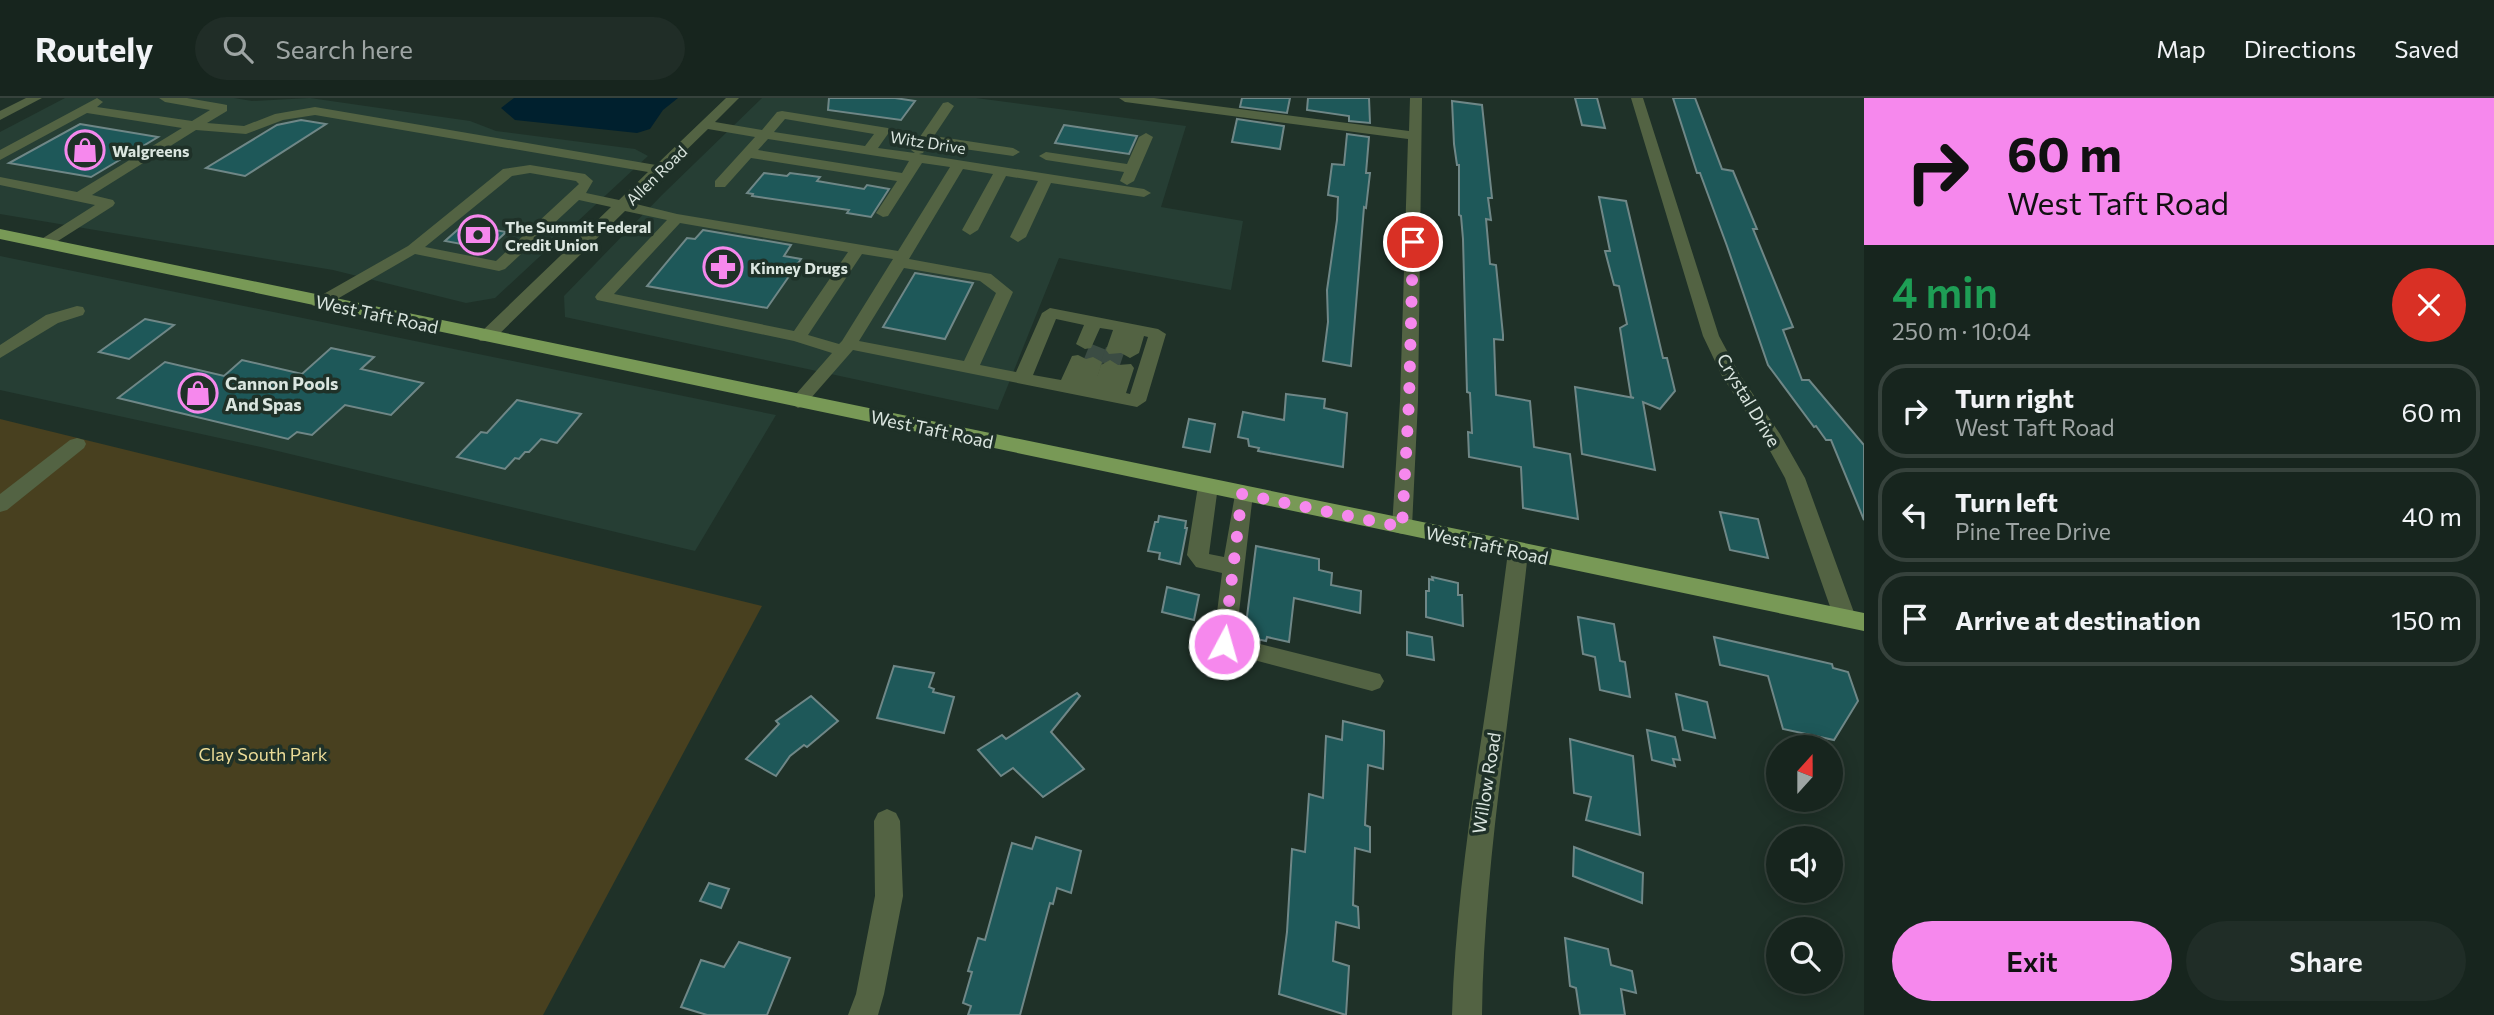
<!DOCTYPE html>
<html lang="en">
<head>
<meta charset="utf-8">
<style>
	body { margin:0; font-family:Commissioner,sans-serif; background:#202d27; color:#f1f3f6; height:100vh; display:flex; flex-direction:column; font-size:26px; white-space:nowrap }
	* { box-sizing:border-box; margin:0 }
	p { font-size:23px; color:#9ea5a4 }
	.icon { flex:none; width:38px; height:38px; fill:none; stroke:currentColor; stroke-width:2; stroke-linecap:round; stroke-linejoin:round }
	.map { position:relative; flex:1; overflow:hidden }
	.details { display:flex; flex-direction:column; background:#17251e; width:630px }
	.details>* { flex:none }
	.top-card { background:#f688ed; color:#111; overflow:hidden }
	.needle { width:46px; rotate:21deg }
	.fabs { position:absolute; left:1766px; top:637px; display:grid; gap:14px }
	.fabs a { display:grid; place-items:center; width:77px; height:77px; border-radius:50%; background:#17251e; box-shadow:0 4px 18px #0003,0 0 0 2px #36423c; font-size:35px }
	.pin { position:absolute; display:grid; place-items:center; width:60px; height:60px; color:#fff; margin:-30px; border:4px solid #fff; border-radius:50%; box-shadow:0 2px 7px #0007 }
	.me { position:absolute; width:77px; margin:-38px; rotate:6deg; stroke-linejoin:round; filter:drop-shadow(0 0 5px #0008) }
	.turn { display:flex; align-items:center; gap:24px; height:147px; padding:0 28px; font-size:32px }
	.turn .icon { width:91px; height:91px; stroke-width:2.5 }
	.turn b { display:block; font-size:49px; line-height:60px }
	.round { display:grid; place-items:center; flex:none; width:74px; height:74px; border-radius:37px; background:#202d27 }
	.overview { display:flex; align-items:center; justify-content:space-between; height:119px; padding:0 28px }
	h1 { font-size:42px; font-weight:600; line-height:52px; color:#1e9e55 }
	.button { display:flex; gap:14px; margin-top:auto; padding:14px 28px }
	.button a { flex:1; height:80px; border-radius:42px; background:#f688ed; color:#111; font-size:28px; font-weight:600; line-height:80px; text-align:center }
	.button a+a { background:#202d27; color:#f1f3f6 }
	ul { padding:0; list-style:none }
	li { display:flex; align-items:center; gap:21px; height:94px; margin:0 14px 10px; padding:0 14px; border:4px solid #36423c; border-radius:28px }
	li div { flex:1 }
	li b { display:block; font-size:26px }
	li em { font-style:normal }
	header { display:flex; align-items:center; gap:42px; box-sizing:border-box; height:98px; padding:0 35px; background:#17251e; border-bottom:2px solid #36423c }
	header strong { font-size:33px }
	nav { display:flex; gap:38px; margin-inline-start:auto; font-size:24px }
	.search { width:490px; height:63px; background:#202d27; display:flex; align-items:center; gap:18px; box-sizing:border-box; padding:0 24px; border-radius:38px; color:#9ea5a4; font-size:26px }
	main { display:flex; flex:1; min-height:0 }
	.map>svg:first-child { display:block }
	.built { fill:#263e34 }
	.green { fill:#48401f }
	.water { fill:#00202e }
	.building { fill:#1e5859; stroke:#6f8787; stroke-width:2 }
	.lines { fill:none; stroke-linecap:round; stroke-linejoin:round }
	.minor-tunnel { stroke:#3b4c43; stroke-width:19; stroke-dasharray:19 10; stroke-linecap:butt }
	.minor { fill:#536343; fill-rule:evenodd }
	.major { fill:#789956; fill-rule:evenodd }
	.route { stroke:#f688ed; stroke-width:12; stroke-dasharray:0 21.6 }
	.labels { text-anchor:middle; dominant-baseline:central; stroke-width:7; stroke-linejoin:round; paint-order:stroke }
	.far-street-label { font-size:16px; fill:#dae5df; stroke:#1f3128 }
	.far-poi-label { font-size:16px; font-weight:bold; fill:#dae5df; stroke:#1f3128; text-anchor:start }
	.street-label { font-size:18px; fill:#dae5df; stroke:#1f3128 }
	.poi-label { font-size:18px; font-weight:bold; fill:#dae5df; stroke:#1f3128; text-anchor:start }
	.park-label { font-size:18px; fill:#ebdb97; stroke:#1f3128 }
</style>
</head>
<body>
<header>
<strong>Routely</strong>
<div class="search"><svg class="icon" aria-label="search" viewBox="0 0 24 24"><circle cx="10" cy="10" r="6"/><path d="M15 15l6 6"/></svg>Search here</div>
<nav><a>Map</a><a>Directions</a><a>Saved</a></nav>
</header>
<main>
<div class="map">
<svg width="1864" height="917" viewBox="0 0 1864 917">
	<rect width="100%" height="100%" fill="#1f3128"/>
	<g class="built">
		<path d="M 65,0 L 234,0 L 252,3 L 310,0 L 470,23 L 496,33 L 635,51 L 648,58 L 495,200 L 466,205 L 333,172 L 0,116 L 0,34 Z"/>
		<path d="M 762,0 L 976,0 L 1186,28 L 1161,109 L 1243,123 L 1231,192 L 1059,160 L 998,312 L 565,219 L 564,198 L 662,97 Z"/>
		<path d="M 0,158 L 776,317 L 695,453 L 265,350 L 0,292 Z"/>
	</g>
	<path class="green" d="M 0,321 L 762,508 L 543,917 L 0,917 Z"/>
	<path class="water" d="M 514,0 L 678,0 L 663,12 L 650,31 L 637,35 L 515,22 L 501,10 Z"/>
	<g class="building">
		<path d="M 829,0 L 895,0 L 915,3 L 901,22 L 828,12 Z"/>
		<path d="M 1242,0 L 1290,0 L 1287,15 L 1240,9 Z"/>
		<path d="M 1308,0 L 1369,0 L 1370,25 L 1349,23 L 1349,18 L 1307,12 Z"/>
		<path d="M 1575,0 L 1597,0 L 1605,30 L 1582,27 Z"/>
		<path d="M 1673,0 L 1695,0 L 1722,71 L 1733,73 L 1757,131 L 1753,131 L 1793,229 L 1783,232 L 1802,282 L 1809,282 L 1864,347 L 1864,422 L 1831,342 L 1826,342 L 1816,328 L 1814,329 L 1768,267 L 1727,148 L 1700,75 L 1697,75 Z"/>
		<path d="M 1452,3 L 1482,7 L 1492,100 L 1488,100 L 1491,122 L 1486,121 L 1490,166 L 1496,167 L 1503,237 L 1503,242 L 1494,241 L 1496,297 L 1530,303 L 1534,349 L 1570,356 L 1578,421 L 1523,410 L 1521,369 L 1469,359 L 1468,334 L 1472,335 L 1470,295 L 1467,294 L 1463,141 L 1461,118 L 1459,117 L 1459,67 L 1457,67 L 1454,46 Z"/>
		<path d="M 1237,21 L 1284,28 L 1280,51 L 1232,44 Z"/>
		<path d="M 301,22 L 326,26 L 245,78 L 206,70 L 277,27 Z"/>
		<path d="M 80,26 L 158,39 L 91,79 L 9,65 Z"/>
		<path d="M 1064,27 L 1137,38 L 1129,56 L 1055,45 Z"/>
		<path d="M 1347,36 L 1369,39 L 1366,75 L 1370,75 L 1366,110 L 1364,109 L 1351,268 L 1323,263 L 1328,224 L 1327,192 L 1337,122 L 1338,99 L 1328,97 L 1332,66 L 1344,67 Z"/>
		<path d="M 764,75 L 787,78 L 790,75 L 820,79 L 817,83 L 864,91 L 867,87 L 889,91 L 871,119 L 847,115 L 849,112 L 752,98 L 753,96 L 747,95 Z"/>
		<path d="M 1599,99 L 1626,103 L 1663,260 L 1667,260 L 1675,293 L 1660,311 L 1643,304 L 1655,372 L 1582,356 L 1575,289 L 1634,300 L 1631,299 L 1620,230 L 1627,226 L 1619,188 L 1614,187 L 1605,153 L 1610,153 Z"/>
		<path d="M 464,126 L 506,134 L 488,151 L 445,143 Z"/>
		<path d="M 703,132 L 791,147 L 784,158 L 801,161 L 767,210 L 647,188 L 687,140 L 695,141 Z"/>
		<path d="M 915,175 L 973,185 L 945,241 L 883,229 Z"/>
		<path d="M 145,221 L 174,227 L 129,261 L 99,254 Z"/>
		<path d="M 331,250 L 374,259 L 361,271 L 423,285 L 391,317 L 345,307 L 312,337 L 297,334 L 288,341 L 118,300 L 165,264 L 224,278 L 242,262 L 302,276 Z"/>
		<path d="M 1286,296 L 1325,301 L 1324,310 L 1347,315 L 1343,369 L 1258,353 L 1259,350 L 1249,348 L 1248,341 L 1238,339 L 1243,314 L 1284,322 Z"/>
		<path d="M 517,302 L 581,316 L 557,345 L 541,341 L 529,354 L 525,354 L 519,361 L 515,360 L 505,371 L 457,359 L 481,334 L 487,335 Z"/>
		<path d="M 1189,321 L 1215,326 L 1210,354 L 1183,349 Z"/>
		<path d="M 1720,414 L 1758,421 L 1768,460 L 1730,452 Z"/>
		<path d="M 1159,418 L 1186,423 L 1185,430 L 1187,430 L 1180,466 L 1159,461 L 1160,455 L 1148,453 L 1155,424 L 1158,424 Z"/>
		<path d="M 1256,448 L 1319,461 L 1319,472 L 1332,475 L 1331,487 L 1361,493 L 1360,515 L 1294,500 L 1289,544 L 1267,539 L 1266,543 L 1247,539 L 1247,535 L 1245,534 Z"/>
		<path d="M 1432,479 L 1458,485 L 1458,497 L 1462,497 L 1463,528 L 1426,519 L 1426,493 L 1429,493 L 1429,481 L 1433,482 Z"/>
		<path d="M 1167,489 L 1199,497 L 1194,522 L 1162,514 Z"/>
		<path d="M 1578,519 L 1614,526 L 1620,563 L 1625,564 L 1630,599 L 1600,592 L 1595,559 L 1583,556 Z"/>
		<path d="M 1407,534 L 1432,539 L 1434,562 L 1407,557 Z"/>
		<path d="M 1714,539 L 1832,566 L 1833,570 L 1848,574 L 1858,603 L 1834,642 L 1783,631 L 1768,578 L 1720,567 Z"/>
		<path d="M 894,568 L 934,575 L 929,589 L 934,591 L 933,594 L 954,599 L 944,635 L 877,620 Z"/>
		<path d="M 1077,595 L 1080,598 L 1051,634 L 1084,671 L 1043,699 L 1013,670 L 1001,678 L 978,652 L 1002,637 L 1006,641 Z"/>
		<path d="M 1676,596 L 1707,604 L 1715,640 L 1683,632 Z"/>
		<path d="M 811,598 L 838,623 L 807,649 L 804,647 L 790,658 L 776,678 L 746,661 L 779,626 L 776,623 Z"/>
		<path d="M 1343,623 L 1384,633 L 1384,644 L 1383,671 L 1368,667 L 1365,727 L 1370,729 L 1370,754 L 1355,750 L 1353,807 L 1358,809 L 1359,830 L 1336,824 L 1333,863 L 1349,868 L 1346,917 L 1279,896 L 1287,834 L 1292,751 L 1305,754 L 1309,696 L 1323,700 L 1326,638 L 1342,642 Z"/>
		<path d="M 1647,632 L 1675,639 L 1680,662 L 1673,661 L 1675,668 L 1652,662 Z"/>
		<path d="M 1570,641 L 1633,658 L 1640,737 L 1586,722 L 1591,699 L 1574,695 Z"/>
		<path d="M 1036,739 L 1081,753 L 1071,795 L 1057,790 L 1053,806 L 1050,805 L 1020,917 L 968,917 L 971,908 L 963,905 L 972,874 L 968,873 L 978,840 L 985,842 L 1012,745 L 1032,751 Z"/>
		<path d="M 1574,749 L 1643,775 L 1642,805 L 1573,778 Z"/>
		<path d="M 709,785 L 729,791 L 721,810 L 700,803 Z"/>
		<path d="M 1565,840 L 1608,851 L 1611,867 L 1632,873 L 1636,895 L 1621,891 L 1625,917 L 1580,917 L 1576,890 L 1570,888 Z"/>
		<path d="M 739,844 L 790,860 L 767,917 L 707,917 L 681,909 L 701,862 L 724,869 Z"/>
	</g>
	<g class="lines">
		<g class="minor-tunnel">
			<path d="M 1093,264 L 1099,249"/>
			<path d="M 1110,267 L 1115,252"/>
		</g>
		<g class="minor">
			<path d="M 26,0 L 42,0 L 0,22 L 0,13 Z"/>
			<path d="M 97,0 L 103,4 L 97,9 L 192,23 L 210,12 L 165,4 L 159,0 L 187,0 L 222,6 L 227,7 L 227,13 L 207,25 L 244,28 L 275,16 L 315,9 L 656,67 L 726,0 L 739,0 L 715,24 L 762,32 L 777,14 L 782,13 L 888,30 L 890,33 L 878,50 L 915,55 L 911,52 L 943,5 L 948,4 L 954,8 L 934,38 L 1013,50 L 1020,54 L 1013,58 L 929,46 L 923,55 L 919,56 L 1144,91 L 1151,95 L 1144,99 L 1051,85 L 1026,139 L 1018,144 L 1010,139 L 1038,83 L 1006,78 L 978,132 L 970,137 L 962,132 L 993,76 L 963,71 L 909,161 L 991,176 L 1013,194 L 980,267 L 1016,274 L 1042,215 L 1050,210 L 1158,231 L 1166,236 L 1146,303 L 1137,309 L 853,252 L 804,308 L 798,310 L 789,304 L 832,255 L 794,243 L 597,202 L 595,199 L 597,196 L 667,122 L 625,113 L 492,243 L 480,243 L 477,239 L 480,235 L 611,109 L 579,102 L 505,171 L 499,173 L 415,156 L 325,208 L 313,208 L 311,205 L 313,202 L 408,148 L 503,71 L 530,67 L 585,76 L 593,83 L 586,95 L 619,102 L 648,74 L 315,17 L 283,22 L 246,36 L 196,32 L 92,97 L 113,102 L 115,105 L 113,108 L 50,148 L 40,148 L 37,145 L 40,142 L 95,107 L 0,87 L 0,79 L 77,94 L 182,30 L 87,15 L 0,62 L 0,52 ZM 785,21 L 874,36 L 865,48 L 774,34 ZM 708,31 L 755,39 L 715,83 L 715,89 L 725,89 L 751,60 L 897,83 L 876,115 L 883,119 L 888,118 L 922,65 L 950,69 L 898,153 L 677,116 L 632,105 ZM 768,41 L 909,63 L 902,75 L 758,52 ZM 530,75 L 576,83 L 579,86 L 496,163 L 425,149 L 512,78 ZM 680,125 L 848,154 L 794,233 L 614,196 ZM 862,156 L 893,161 L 842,243 L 839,246 L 808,237 ZM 904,170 L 980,183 L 996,195 L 964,263 L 859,243 ZM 1056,221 L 1084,227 L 1076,246 L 1085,251 L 1091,250 L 1100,230 L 1113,232 L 1106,252 L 1109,256 L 1121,255 L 1130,260 L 1139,255 L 1144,238 L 1148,239 L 1130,296 L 1126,295 L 1134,270 L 1131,266 L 1118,267 L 1110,262 L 1101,267 L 1094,289 L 1102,264 L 1093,259 L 1086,261 L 1078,257 L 1072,258 L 1061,282 L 1033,277 Z"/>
			<path d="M 1119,0 L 1154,0 L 1409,33 L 1410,0 L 1422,0 L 1418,303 L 1412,429 L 1409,434 L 1402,436 L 1395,434 L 1392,429 L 1400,303 L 1408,41 L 1125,4 Z"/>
			<path d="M 1631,0 L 1643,0 L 1719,238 L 1740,277 L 1780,336 L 1805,380 L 1856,520 L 1853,526 L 1845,529 L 1837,526 L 1834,520 L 1785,380 L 1764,342 L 1722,278 L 1703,238 Z"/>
			<path d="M 1146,35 L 1153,39 L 1134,83 L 1127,87 L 1120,83 L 1124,74 L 1046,62 L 1039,58 L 1046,54 L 1127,66 L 1139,39 Z"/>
			<path d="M 77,208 L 83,209 L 85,213 L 83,217 L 58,225 L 0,260 L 0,247 L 46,217 Z"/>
			<path d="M 77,340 L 84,342 L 86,346 L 84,350 L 7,412 L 0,414 L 0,396 L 70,342 Z"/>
			<path d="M 1208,381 L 1215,383 L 1218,388 L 1209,456 L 1224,459 L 1236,391 L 1250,391 L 1253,396 L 1236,540 L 1380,576 L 1384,583 L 1380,590 L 1372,593 L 1216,552 L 1213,546 L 1222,475 L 1196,469 L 1187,457 L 1198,388 L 1201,383 Z"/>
			<path d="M 1518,446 L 1525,449 L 1528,454 C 1512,609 1484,761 1482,917 L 1452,917 C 1457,761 1489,609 1508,454 L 1511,449 Z"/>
			<path d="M 887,711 L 896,715 L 900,723 L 903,798 L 884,896 L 878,917 L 848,917 L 856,896 L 875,798 L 874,723 L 878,715 Z"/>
		</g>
		<path class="major" d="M 0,131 L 1864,515 L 1864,533 L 0,141 Z"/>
	</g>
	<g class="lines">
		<path class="route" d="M 1224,546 L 1242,396 L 1402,429 L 1409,303 L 1413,144"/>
	</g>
	<defs>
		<g id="shop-ring" transform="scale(2.0125)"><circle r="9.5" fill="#1f3128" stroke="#f688ed" stroke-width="1.5"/><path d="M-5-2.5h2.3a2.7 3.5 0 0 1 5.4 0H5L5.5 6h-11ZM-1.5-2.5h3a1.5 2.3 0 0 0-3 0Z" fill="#f688ed"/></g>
		<g id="bank-ring" transform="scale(2.0125)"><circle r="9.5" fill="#1f3128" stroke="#f688ed" stroke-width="1.5"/><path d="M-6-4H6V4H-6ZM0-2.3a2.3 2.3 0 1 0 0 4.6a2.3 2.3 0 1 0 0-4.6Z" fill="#f688ed"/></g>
		<g id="pharmacy-ring" transform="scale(2.0125)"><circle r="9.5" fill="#1f3128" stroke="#f688ed" stroke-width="1.5"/><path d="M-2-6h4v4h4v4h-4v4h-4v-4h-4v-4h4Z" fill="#f688ed"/></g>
	</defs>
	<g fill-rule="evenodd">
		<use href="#shop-ring" x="85" y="52"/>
		<use href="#bank-ring" x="478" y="137"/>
		<use href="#pharmacy-ring" x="723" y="169"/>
		<use href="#shop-ring" x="198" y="295"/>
	</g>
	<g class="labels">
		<g class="far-street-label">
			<text transform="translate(928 44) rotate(9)">Witz Drive</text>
			<text transform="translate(656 77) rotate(-44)">Allen Road</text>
		</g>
		<g class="far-poi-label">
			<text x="112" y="52">Walgreens</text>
			<text x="505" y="128">The Summit Federal<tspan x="505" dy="18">Credit Union</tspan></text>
			<text x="750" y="169">Kinney Drugs</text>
		</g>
		<g class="street-label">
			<text transform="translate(377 216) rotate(12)">West Taft Road</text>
			<text transform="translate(1749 302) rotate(59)">Crystal Drive</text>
			<text transform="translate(932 331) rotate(12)">West Taft Road</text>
			<text transform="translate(1487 447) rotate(12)">West Taft Road</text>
			<text transform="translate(1486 685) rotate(-81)">Willow Road</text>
		</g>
		<g class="poi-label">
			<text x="225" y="285">Cannon Pools<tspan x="225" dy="21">And Spas</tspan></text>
		</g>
		<g class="park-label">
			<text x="263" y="656">Clay South Park</text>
		</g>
	</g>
</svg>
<div class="fabs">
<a><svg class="needle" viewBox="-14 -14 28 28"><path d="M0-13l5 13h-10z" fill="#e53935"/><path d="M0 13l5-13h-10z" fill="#9ea5a4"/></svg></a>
<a><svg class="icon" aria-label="sound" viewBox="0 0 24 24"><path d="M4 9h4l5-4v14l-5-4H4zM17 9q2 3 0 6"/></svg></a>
<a><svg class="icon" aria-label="search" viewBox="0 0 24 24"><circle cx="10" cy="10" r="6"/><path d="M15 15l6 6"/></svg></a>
</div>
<div class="pin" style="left:1413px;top:144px;background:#d93025"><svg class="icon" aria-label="arrive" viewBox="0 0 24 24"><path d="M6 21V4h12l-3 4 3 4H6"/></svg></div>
<svg class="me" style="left:1224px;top:546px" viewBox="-20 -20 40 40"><circle r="17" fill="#f688ed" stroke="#fff" stroke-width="3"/><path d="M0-11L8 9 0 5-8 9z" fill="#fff"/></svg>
</div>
<section class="details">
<div class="top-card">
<div class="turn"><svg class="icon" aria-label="right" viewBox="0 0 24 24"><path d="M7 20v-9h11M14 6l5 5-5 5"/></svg><div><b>60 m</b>West Taft Road</div></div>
</div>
<div class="overview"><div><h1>4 min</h1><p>250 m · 10:04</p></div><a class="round" style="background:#d93025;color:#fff"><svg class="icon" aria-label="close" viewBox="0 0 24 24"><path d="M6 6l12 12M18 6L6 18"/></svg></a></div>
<ul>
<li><svg class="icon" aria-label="right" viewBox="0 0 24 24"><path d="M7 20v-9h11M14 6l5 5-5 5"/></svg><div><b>Turn right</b><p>West Taft Road</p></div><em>60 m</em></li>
<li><svg class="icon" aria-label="left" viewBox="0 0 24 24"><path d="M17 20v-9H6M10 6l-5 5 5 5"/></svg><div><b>Turn left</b><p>Pine Tree Drive</p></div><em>40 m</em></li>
<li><svg class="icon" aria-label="arrive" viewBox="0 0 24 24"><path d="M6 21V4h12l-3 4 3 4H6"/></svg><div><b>Arrive at destination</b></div><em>150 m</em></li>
</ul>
<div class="button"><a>Exit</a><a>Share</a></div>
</section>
</main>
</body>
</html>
